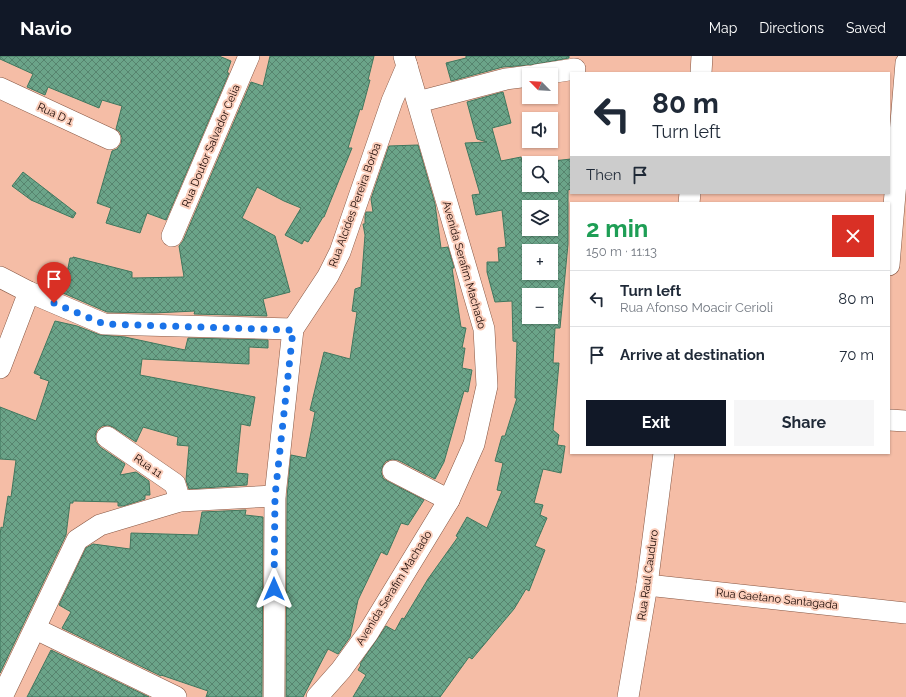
<!DOCTYPE html>
<html lang="en">
<head>
<meta charset="utf-8">
<style>
	body { margin:0; font-family:Raleway,sans-serif; background:#f6f6f7; color:#1f2937; height:100vh; display:flex; flex-direction:column; font-size:15px; white-space:nowrap }
	* { box-sizing:border-box; margin:0 }
	p { font-size:13px; color:#747a83 }
	.icon { flex:none; width:22px; height:22px; fill:none; stroke:currentColor; stroke-width:2; stroke-linecap:round; stroke-linejoin:round }
	.map { position:relative; flex:1; overflow:hidden }
	.details { position:absolute; left:570px; top:146px; width:320px; height:252px; display:flex; flex-direction:column; background:#fff; border-radius:0px; box-shadow:0 1px 3px #0004 }
	.details>* { flex:none }
	.banner { position:absolute; left:570px; top:16px; width:320px; height:122px; border-radius:0px; box-shadow:0 1px 3px #0004; background:#fff; color:#1f2937; overflow:hidden }
	.needle { width:26px; rotate:294deg }
	.tools { position:absolute; left:522px; top:12px; display:grid; gap:8px }
	.tools a { display:grid; place-items:center; width:36px; height:36px; border-radius:0px; background:#fff; box-shadow:0 1px 3px #0004; font-size:20px }
	.pin { position:absolute; display:grid; place-items:center; width:34px; height:34px; color:#fff; margin:-41px -17px; border-radius:50% 50% 50% 0; rotate:-45deg; box-shadow:0 0 4px #0007 }
	.pin .icon { rotate:45deg }
	.me { position:absolute; width:44px; margin:-22px; rotate:0deg; stroke-linejoin:round; filter:drop-shadow(0 0 3px #0008) }
	.turn { display:flex; align-items:center; gap:14px; height:84px; padding:0 16px; font-size:18px }
	.turn .icon { width:52px; height:52px; stroke-width:2.5 }
	.turn b { display:block; font-size:28px; line-height:34px }
	.then { display:flex; align-items:center; height:38px; padding:0 16px; background:#0003; gap:8px; font-size:15px }
	.round { display:grid; place-items:center; flex:none; width:42px; height:42px; border-radius:0px; background:#f6f6f7 }
	.overview { display:flex; align-items:center; justify-content:space-between; height:68px; padding:0 16px }
	h1 { font-size:24px; font-weight:700; line-height:30px; color:#1e9e55 }
	.button { display:flex; gap:8px; margin-top:auto; padding:8px 16px }
	.button a { flex:1; height:46px; border-radius:0px; background:#111827; color:#fff; font-size:16px; font-weight:700; line-height:46px; text-align:center }
	.button a+a { background:#f6f6f7; color:#1f2937 }
	ul { padding:0; list-style:none }
	li { display:flex; align-items:center; gap:12px; height:56px; padding:0 16px; border-top:1px solid #e0e1e3 }
	li div { flex:1 }
	li b { display:block; font-size:15px }
	li em { font-style:normal }
	header { display:flex; align-items:center; gap:24px; box-sizing:border-box; height:56px; padding:0 20px; background:#111827; color:#fff }
	header strong { font-size:19px }
	nav { display:flex; gap:22px; margin-inline-start:auto; font-size:14px }
	.map>svg:first-child { display:block }
	.building { fill:url(#building-cross-hatch); stroke:#40775e; fill-rule:evenodd }
	.lines { fill:none; stroke-linecap:round; stroke-linejoin:round }
	.minor-casing { stroke:#875642; stroke-width:22 }
	.minor { stroke:#fff; stroke-width:21 }
	.route { stroke:#1a73e8; stroke-width:7; stroke-dasharray:0 12.6 }
	.labels { text-anchor:middle; dominant-baseline:central; stroke-width:4; stroke-linejoin:round; paint-order:stroke }
	.street-label { font-size:11px; fill:#180602; stroke:#facdba }
</style>
</head>
<body>
<header>
<strong>Navio</strong>
<nav><a>Map</a><a>Directions</a><a>Saved</a></nav>
</header>
<div class="map">
<svg width="906" height="641" viewBox="0 0 906 641">
	<defs>
		<pattern id="building-cross-hatch" width="8" height="8" patternUnits="userSpaceOnUse"><rect width="8" height="8" fill="#6ba489"/><path d="M0 0l8 8M0 8l8-8" fill="none" stroke="#57846e"/></pattern>
	</defs>
	<rect width="100%" height="100%" fill="#f5bda6"/>
	<g class="building">
		<path d="M 0,0 L 219,0 L 231,5 L 227,17 L 229,17 L 166,164 L 147,157 L 140,177 L 106,167 L 111,152 L 97,147 L 112,95 L 117,93 L 121,88 L 122,82 L 120,76 L 116,73 L 122,50 L 102,44 L 99,52 L 48,31 L 45,39 L 27,31 L 33,18 L 0,3 Z"/>
		<path d="M 270,0 L 374,0 L 368,24 L 370,24 L 362,54 L 360,53 L 348,92 L 352,92 L 324,161 L 323,161 L 308,186 L 304,184 L 302,188 L 285,179 L 301,152 L 284,145 L 257,131 L 242,162 L 275,180 L 290,236 L 263,243 L 267,260 L 194,258 L 195,255 L 154,257 L 107,256 L 63,237 L 70,202 L 73,202 L 73,201 L 132,216 L 132,222 L 184,221 L 179,190 L 183,185 L 251,26 L 263,30 Z"/>
		<path d="M 466,0 L 569,0 L 569,2 L 531,9 L 503,11 L 451,25 L 446,7 L 466,2 Z"/>
		<path d="M 503,36 L 511,67 L 492,72 L 501,105 L 521,101 L 523,109 L 529,108 L 529,129 L 551,129 L 551,107 L 534,107 L 571,103 L 571,133 L 568,134 L 568,188 L 560,272 L 555,272 L 553,307 L 559,307 L 553,374 L 559,379 L 557,389 L 565,390 L 561,417 L 543,413 L 534,447 L 543,449 L 540,459 L 547,462 L 535,490 L 545,494 L 529,535 L 526,533 L 514,553 L 472,603 L 469,601 L 440,641 L 353,641 L 366,619 L 358,614 L 361,609 L 360,608 L 386,570 L 395,575 L 402,562 L 404,563 L 428,523 L 458,481 L 456,480 L 467,461 L 487,472 L 502,435 L 497,434 L 503,407 L 495,405 L 502,380 L 505,380 L 517,342 L 515,342 L 517,286 L 513,285 L 512,245 L 495,246 L 487,216 L 487,206 L 499,206 L 498,192 L 506,191 L 502,154 L 476,159 L 472,139 L 480,138 L 465,87 L 487,86 L 477,83 L 467,46 ZM 529,151 L 551,151 L 551,173 L 529,173 ZM 529,195 L 551,195 L 551,217 L 529,217 ZM 529,239 L 551,239 L 551,261 L 529,261 Z"/>
		<path d="M 418,89 L 435,148 L 441,192 L 448,191 L 454,212 L 452,212 L 461,271 L 466,272 L 462,292 L 465,292 L 462,312 L 472,314 L 468,336 L 464,335 L 444,406 L 435,423 L 398,404 L 392,403 L 386,405 L 383,409 L 381,416 L 383,422 L 387,425 L 424,444 L 408,469 L 401,467 L 387,499 L 381,496 L 358,544 L 350,581 L 338,598 L 328,593 L 303,641 L 286,641 L 287,441 L 291,399 L 306,402 L 315,356 L 310,354 L 324,296 L 350,303 L 357,256 L 352,255 L 355,233 L 361,231 L 365,179 L 363,168 L 365,168 L 365,161 L 366,156 L 373,156 L 371,143 L 389,90 Z"/>
		<path d="M 23,116 L 76,157 L 73,162 L 31,144 L 12,130 Z"/>
		<path d="M 55,265 L 77,270 L 100,279 L 125,281 L 185,294 L 188,282 L 268,284 L 268,292 L 249,291 L 249,308 L 142,303 L 140,319 L 255,341 L 250,370 L 241,368 L 236,417 L 248,418 L 247,429 L 189,433 L 186,424 L 189,390 L 177,389 L 178,381 L 143,371 L 136,386 L 113,371 L 108,369 L 102,370 L 97,374 L 95,380 L 96,386 L 100,391 L 125,408 L 120,419 L 136,416 L 149,425 L 150,439 L 145,439 L 145,443 L 123,450 L 118,450 L 118,446 L 73,445 L 73,447 L 70,447 L 66,479 L 0,617 L 0,480 L 1,471 L 3,472 L 8,440 L 11,441 L 16,404 L 0,403 L 0,351 L 36,365 L 49,325 L 40,322 L 41,320 L 34,317 Z"/>
		<path d="M 246,454 L 245,459 L 263,461 L 262,641 L 206,641 L 208,635 L 161,619 L 161,620 L 62,572 L 71,556 L 59,549 L 86,492 L 93,488 L 130,493 L 131,477 L 198,479 L 202,456 Z"/>
		<path d="M 51,594 L 149,641 L 27,641 Z"/>
	</g>
	<g class="lines">
		<g class="minor-casing">
			<g id="minor">
				<path d="M 701,17 L 702,0"/>
				<path d="M 536,19 L 575,13"/>
				<path d="M 0,32 L 110,83"/>
				<path d="M 418,46 L 506,23 L 529,20"/>
				<path d="M 689,147 L 690,137"/>
				<path d="M 172,180 L 249,0"/>
				<path d="M 889,209 L 906,7"/>
				<path d="M 0,221 L 29,236 L 104,268 L 293,273"/>
				<path d="M 0,312 L 29,236"/>
				<path d="M 889,364 L 906,365"/>
				<path d="M 107,381 L 175,428 L 180,445"/>
				<path d="M 393,415 L 449,444"/>
				<path d="M 647,529 L 906,557"/>
				<path d="M 36,573 L 176,641"/>
				<path d="M 2,641 L 77,484 L 100,469 L 180,445 L 275,440"/>
				<path d="M 274,641 L 275,440 L 293,273 L 328,220 L 340,196 L 392,45 L 407,10"/>
				<path d="M 317,641 L 341,614 L 368,577 L 449,444 L 474,388 L 487,330 L 484,273 L 404,0"/>
				<path d="M 628,641 L 647,529 L 664,397"/>
			</g>
		</g>
		<use href="#minor" class="minor"/>
	</g>
	<g class="lines">
		<path class="route" d="M 54,247 L 104,268 L 293,274 L 275,440 L 274,533"/>
	</g>
	<g class="labels">
		<g class="street-label">
			<text transform="translate(55 58) rotate(25)">Rua D 1</text>
			<text transform="translate(211 90) rotate(-67)">Rua Doutor Salvador Celia</text>
			<text transform="translate(355 149) rotate(-70)">Rua Alcides Pereira Borba</text>
			<text transform="translate(464 209) rotate(74)">Avenida Serafim Machado</text>
			<text transform="translate(148 410) rotate(35)">Rua 11</text>
			<text transform="translate(648 519) rotate(-82)">Rua Raul Cauduro</text>
			<text transform="translate(394 532) rotate(-58)">Avenida Serafim Machado</text>
			<text transform="translate(777 543) rotate(6)">Rua Gaetano Santagada</text>
		</g>
	</g>
</svg>
<div class="tools">
<a><svg class="needle" viewBox="-14 -14 28 28"><path d="M0-13l5 13h-10z" fill="#e53935"/><path d="M0 13l5-13h-10z" fill="#747a83"/></svg></a>
<a><svg class="icon" aria-label="sound" viewBox="0 0 24 24"><path d="M4 9h4l5-4v14l-5-4H4zM17 9q2 3 0 6"/></svg></a>
<a><svg class="icon" aria-label="search" viewBox="0 0 24 24"><circle cx="10" cy="10" r="6"/><path d="M15 15l6 6"/></svg></a>
<a><svg class="icon" aria-label="layers" viewBox="0 0 24 24"><path d="M12 4l9 5-9 5-9-5zM3 14l9 5 9-5"/></svg></a>
<a>+</a>
<a>−</a>
</div>
<div class="pin" style="left:54px;top:247px;background:#d93025"><svg class="icon" aria-label="arrive" viewBox="0 0 24 24"><path d="M6 21V4h12l-3 4 3 4H6"/></svg></div>
<svg class="me" style="left:274px;top:533px" viewBox="-20 -20 40 40"><path d="M0-17L14 15 0 8-14 15z" fill="#1a73e8" stroke="#fff" stroke-width="4"/></svg>
<div class="banner">
<div class="turn"><svg class="icon" aria-label="left" viewBox="0 0 24 24"><path d="M17 20v-9H6M10 6l-5 5 5 5"/></svg><div><b>80 m</b>Turn left</div></div>
<div class="then">Then<svg class="icon" aria-label="arrive" viewBox="0 0 24 24"><path d="M6 21V4h12l-3 4 3 4H6"/></svg></div>
</div>
<section class="details">
<div class="overview"><div><h1>2 min</h1><p>150 m · 11:13</p></div><a class="round" style="background:#d93025;color:#fff"><svg class="icon" aria-label="close" viewBox="0 0 24 24"><path d="M6 6l12 12M18 6L6 18"/></svg></a></div>
<ul>
<li><svg class="icon" aria-label="left" viewBox="0 0 24 24"><path d="M17 20v-9H6M10 6l-5 5 5 5"/></svg><div><b>Turn left</b><p>Rua Afonso Moacir Cerioli</p></div><em>80 m</em></li>
<li><svg class="icon" aria-label="arrive" viewBox="0 0 24 24"><path d="M6 21V4h12l-3 4 3 4H6"/></svg><div><b>Arrive at destination</b></div><em>70 m</em></li>
</ul>
<div class="button"><a>Exit</a><a>Share</a></div>
</section>
</div>
</body>
</html>
